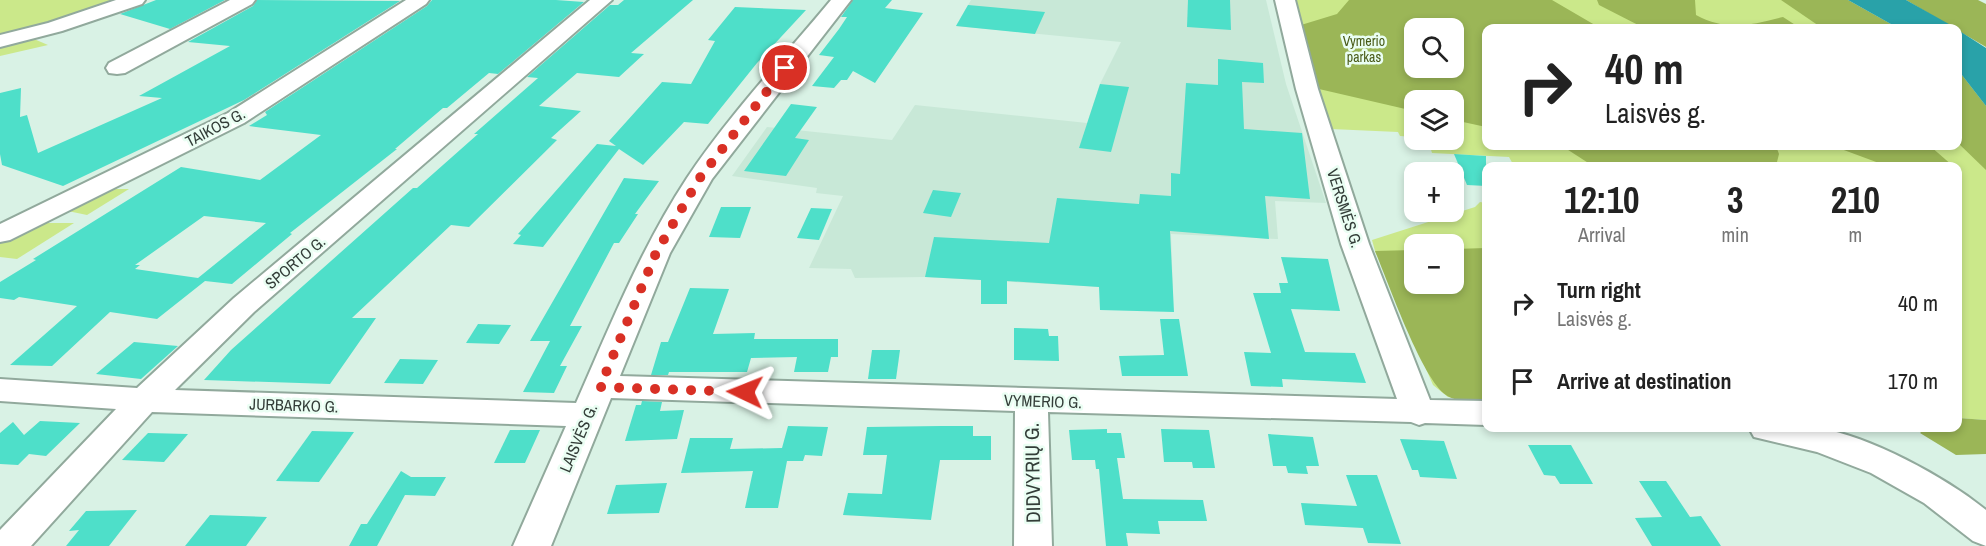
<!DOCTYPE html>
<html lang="en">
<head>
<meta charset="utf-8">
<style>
	body { margin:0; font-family:"Archivo Narrow",sans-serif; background:#f6f6f6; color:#222; height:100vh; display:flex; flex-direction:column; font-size:22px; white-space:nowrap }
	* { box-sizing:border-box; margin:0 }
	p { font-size:20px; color:#767676 }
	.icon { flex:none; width:33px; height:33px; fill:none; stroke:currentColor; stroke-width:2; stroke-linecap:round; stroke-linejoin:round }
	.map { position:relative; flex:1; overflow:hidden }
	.drawer { position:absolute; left:1482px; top:162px; width:480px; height:270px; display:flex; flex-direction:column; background:#fff; border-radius:12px; box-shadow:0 3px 9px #0003 }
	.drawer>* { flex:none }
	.banner { position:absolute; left:1482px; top:24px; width:480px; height:126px; border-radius:12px; box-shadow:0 3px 9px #0003; background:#fff; color:#222; overflow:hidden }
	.fabs { position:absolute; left:1404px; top:18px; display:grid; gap:12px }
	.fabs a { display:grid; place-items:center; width:60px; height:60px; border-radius:12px; background:#fff; box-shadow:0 3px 9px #0003; font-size:30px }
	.pin { position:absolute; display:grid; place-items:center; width:51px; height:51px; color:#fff; margin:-26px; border:3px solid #fff; border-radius:50%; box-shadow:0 2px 6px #0007 }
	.me { position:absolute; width:66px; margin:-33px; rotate:272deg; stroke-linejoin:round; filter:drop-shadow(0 0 4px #0008) }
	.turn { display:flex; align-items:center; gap:21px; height:126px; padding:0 24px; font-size:27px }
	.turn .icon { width:78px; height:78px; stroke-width:2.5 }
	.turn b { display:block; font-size:42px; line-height:51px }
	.eta { display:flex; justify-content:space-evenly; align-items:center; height:102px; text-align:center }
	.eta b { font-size:36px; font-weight:700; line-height:42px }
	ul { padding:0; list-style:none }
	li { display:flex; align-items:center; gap:18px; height:78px; padding:0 24px }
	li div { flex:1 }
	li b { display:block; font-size:22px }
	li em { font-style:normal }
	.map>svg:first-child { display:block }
	.built { fill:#c8e8d7 }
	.green { fill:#cbe88a; fill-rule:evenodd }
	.forest { fill:#9bb657; fill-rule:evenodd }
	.water { fill:#29a2a9 }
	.building { fill:#4edfc9; fill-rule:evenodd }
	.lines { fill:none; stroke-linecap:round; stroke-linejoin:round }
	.street-casing { stroke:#91a99c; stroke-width:4 }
	.street { fill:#fff; fill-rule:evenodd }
	.route { stroke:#d93025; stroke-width:10; stroke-dasharray:0 18 }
	.labels { text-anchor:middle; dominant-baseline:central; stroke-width:5; stroke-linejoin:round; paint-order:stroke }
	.far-park-label { font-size:14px; fill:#495b18; stroke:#eafef3 }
	.street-label { font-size:16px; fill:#333d38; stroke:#eafef3 }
	.near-street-label { font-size:20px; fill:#333d38; stroke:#eafef3 }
</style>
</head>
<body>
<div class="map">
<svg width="1986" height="546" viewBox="0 0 1986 546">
	<rect width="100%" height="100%" fill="#d9f2e5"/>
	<path class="built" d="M 971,0 L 1266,0 L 1286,84 L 1326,203 L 1275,201 L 1278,239 L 1171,234 L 1173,291 L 925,277 L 855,278 L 851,269 L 809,268 L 843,196 L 816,193 L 817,188 L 732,176 L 767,127 L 892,140 L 915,105 L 1087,123 L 1100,84 L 1121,42 L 956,26 Z"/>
	<g class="green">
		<path d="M 0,0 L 126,0 L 0,37 Z"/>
		<path d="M 1294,0 L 1847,0 L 1898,28 L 1486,28 L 1486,146 L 1958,146 L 1958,70 L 1986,106 L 1986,420 L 1958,418 L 1958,166 L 1514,166 L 1509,157 L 1432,153 L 1428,140 L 1454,140 L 1454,100 L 1414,100 L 1414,137 L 1400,136 L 1398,132 L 1331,129 ZM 1414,28 L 1454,28 L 1454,68 L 1414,68 Z"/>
		<path d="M 34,39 L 48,45 L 0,56 L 0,45 Z"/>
		<path d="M 106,189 L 129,189 L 87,215 L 63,210 Z"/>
		<path d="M 1480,202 L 1486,203 L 1486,402 L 1448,397 L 1433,385 L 1375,251 L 1372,240 L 1475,207 ZM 1414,244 L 1454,244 L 1454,284 L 1414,284 Z"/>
		<path d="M 37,223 L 74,223 L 17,259 L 0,257 L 0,242 Z"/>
	</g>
	<g class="forest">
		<path d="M 1349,0 L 1552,0 L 1600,28 L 1486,28 L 1486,127 L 1454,120 L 1454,100 L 1414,100 L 1414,111 L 1319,89 L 1301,25 L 1337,14 ZM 1414,28 L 1454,28 L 1454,68 L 1414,68 Z"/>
		<path d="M 1597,0 L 1695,0 L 1696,15 C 1728,32 1750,25 1783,17 L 1800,28 L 1644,28 L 1599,5 Z"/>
		<path d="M 1781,0 L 1848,0 L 1898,28 L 1822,28 Z"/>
		<path d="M 1906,0 L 1978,0 L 1986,4 L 1986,47 Z"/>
		<path d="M 1958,70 L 1986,106 L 1986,170 L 1958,143 Z"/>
		<path d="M 1562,146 L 1776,146 L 1779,154 L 1776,166 L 1593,166 Z"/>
		<path d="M 1833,146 L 1930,146 L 1953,166 L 1887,166 Z"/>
		<path d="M 1486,248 L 1486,402 C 1475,401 1455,402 1446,395 C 1422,379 1388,282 1375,251 L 1414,250 L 1414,284 L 1454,284 L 1454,249 Z"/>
		<path d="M 1958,418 L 1986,420 L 1986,454 L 1956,455 L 1920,433 L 1925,428 L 1958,428 Z"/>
	</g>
	<g class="water">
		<path d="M 1848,0 L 1906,0 L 1956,28 L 1898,28 Z"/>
		<path d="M 1958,30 L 1986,48 L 1986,106 L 1958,70 Z"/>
	</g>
	<g class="building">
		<path d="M 156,0 L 225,0 L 170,29 L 120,14 Z"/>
		<path d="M 257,0 L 400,1 L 244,100 L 63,186 L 2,165 L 0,154 L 0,93 L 21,88 L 20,117 L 27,115 L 38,153 L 162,98 L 139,96 L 230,46 L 188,42 L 253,6 Z"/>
		<path d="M 432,0 L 556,0 L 584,2 L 498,74 L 489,73 L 447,108 L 443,108 L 395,149 L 397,149 L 290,233 L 292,234 L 232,284 L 205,281 L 157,319 L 110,312 L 52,366 L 10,365 L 77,306 L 19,297 L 14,300 L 0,298 L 0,282 L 36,260 L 33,259 L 181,167 L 260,180 L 321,135 L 249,126 L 267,115 L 265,112 L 427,6 ZM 204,216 L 266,223 L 198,278 L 135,269 L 140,265 L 135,265 Z"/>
		<path d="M 624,0 L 693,0 L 631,53 L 644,54 L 619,77 L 577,73 L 539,106 L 581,111 L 551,138 L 557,140 L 469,227 L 451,225 L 352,318 L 376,318 L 330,384 L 204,380 L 231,350 L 413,188 L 417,188 L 478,134 L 474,134 L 538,78 L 527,77 L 610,5 L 618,5 Z"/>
		<path d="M 853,0 L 892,0 L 885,8 L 923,13 L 875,83 L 853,71 L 847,80 L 841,80 L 834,88 L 812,86 L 834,57 L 819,55 L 839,29 L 847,17 L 841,17 Z"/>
		<path d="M 1188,0 L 1230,0 L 1231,30 L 1187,27 Z"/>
		<path d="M 968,5 L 1045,12 L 1035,34 L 956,26 Z"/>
		<path d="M 735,7 L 806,10 L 757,63 L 708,124 L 684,122 L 643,165 L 619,149 L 543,247 L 513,244 L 521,235 L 518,234 L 597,144 L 616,146 L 609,141 L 662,82 L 691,84 L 715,41 L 708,40 Z"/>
		<path d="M 1218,59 L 1263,63 L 1264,83 L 1242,82 L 1244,129 L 1302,133 L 1310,199 L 1265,196 L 1269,239 L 1170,231 L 1174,312 L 1100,310 L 1099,287 L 1007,281 L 1007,304 L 981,304 L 981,280 L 925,277 L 934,237 L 1049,243 L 1057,198 L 1139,204 L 1140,194 L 1171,196 L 1171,173 L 1180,174 L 1186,83 L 1218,85 Z"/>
		<path d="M 1100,84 L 1129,87 L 1111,152 L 1079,148 Z"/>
		<path d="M 791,104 L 817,107 L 795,138 L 809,140 L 786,176 L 744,171 Z"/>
		<path d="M 1454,154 L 1486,156 L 1486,186 L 1467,185 Z"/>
		<path d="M 624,178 L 659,181 L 635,214 L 638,214 L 619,243 L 614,243 L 570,326 L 582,326 L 560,366 L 567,366 L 554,393 L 523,392 L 550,341 L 530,341 Z"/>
		<path d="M 933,190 L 961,193 L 951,217 L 923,213 Z"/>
		<path d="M 721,207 L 751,207 L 740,238 L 709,237 Z"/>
		<path d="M 811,208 L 832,209 L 819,240 L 797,238 Z"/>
		<path d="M 1281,257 L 1328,259 L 1340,311 L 1291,309 L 1305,352 L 1355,353 L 1366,383 L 1282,379 L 1283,387 L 1251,386 L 1244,352 L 1271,353 L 1253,293 L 1281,293 L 1279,283 L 1288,283 Z"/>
		<path d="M 690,288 L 729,289 L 713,334 L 755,333 L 754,339 L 838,339 L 838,357 L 831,357 L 828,372 L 794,372 L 797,357 L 751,358 L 747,372 L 669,372 L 668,375 L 651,375 L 661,342 L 668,342 Z"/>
		<path d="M 1160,319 L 1179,319 L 1188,376 L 1122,376 L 1119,356 L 1164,355 Z"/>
		<path d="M 478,324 L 511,325 L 499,344 L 466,343 Z"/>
		<path d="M 1014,328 L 1048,329 L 1049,336 L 1058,336 L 1059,361 L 1014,360 Z"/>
		<path d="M 134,342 L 178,346 L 141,379 L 96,374 Z"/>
		<path d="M 872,350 L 900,350 L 896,379 L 868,379 Z"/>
		<path d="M 400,359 L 438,360 L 423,384 L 384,383 Z"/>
		<path d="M 642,401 L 662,402 L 660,411 L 684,410 L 677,439 L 625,441 L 636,405 L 641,405 Z"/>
		<path d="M 40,421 L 80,423 L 46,456 L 29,454 L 18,465 L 0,464 L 0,433 L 13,422 L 24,435 Z"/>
		<path d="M 788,426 L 828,427 L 822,456 L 805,455 L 803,461 L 787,461 L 778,508 L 745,508 L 753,471 L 681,473 L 690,438 L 733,438 L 730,449 L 782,448 Z"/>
		<path d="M 941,426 L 973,426 L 973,436 L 991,436 L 991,460 L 940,460 L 931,520 L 843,515 L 848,493 L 882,494 L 887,455 L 863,455 L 867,427 Z"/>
		<path d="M 1107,429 L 1107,433 L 1121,433 L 1125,458 L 1117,458 L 1123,499 L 1203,500 L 1207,521 L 1158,521 L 1160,534 L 1126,533 L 1128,546 L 1106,546 L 1099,469 L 1096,469 L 1095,460 L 1072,460 L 1069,430 Z"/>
		<path d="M 1161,429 L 1209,430 L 1215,468 L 1193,468 L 1192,462 L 1164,462 Z"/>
		<path d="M 510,430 L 540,430 L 525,463 L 494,463 Z"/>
		<path d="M 312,431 L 354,432 L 319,482 L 276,481 Z"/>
		<path d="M 148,433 L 188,434 L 164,462 L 122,460 Z"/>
		<path d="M 1268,434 L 1313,437 L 1319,466 L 1306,466 L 1308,474 L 1288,473 L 1286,466 L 1273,466 Z"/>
		<path d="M 1400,439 L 1444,441 L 1457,479 L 1420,477 L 1418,470 L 1412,470 Z"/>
		<path d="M 1528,445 L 1571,445 L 1593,484 L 1560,484 L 1555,476 L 1544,475 Z"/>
		<path d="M 401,471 L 411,477 L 446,477 L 435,496 L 405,495 L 377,546 L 349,546 L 361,524 L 367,524 Z"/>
		<path d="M 1346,475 L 1377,475 L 1401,544 L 1368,543 L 1363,528 L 1305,525 L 1301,503 L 1357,506 Z"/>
		<path d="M 1639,481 L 1666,481 L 1690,517 L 1701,516 L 1721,546 L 1652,546 L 1635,518 L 1662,517 Z"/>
		<path d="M 667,483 L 659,513 L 607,514 L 616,485 Z"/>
		<path d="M 137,510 L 109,546 L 66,546 L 79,530 L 69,531 L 86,511 Z"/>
		<path d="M 210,515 L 267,517 L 246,546 L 185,546 Z"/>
	</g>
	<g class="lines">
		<g class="street-casing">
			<g id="street">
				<path d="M 116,0 L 145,0 L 142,4 L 62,31 L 0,47 L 0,35 L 48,23 Z"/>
				<path d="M 230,0 L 255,0 L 252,4 L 125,73 L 117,74 L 109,73 L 106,68 L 109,63 Z"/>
				<path d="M 406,0 L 429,0 L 426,4 L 244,123 L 10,240 L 0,242 L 0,224 L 228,113 Z"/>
				<path d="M 590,0 L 612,0 L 254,312 L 175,390 L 576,403 C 610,326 641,248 687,178 C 729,115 783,58 831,0 L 851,0 L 712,179 L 670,253 L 620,376 L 1397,399 L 1341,244 L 1296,89 L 1275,0 L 1295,0 L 1318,89 L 1369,244 L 1430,400 L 1486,401 L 1486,425 L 1425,423 L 1419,425 L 1411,422 L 1048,412 L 1052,546 L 1014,546 L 1015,411 L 611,398 L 551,546 L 513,546 L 566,426 L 152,412 L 31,546 L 0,546 L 0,530 L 116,409 L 0,401 L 0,379 L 137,388 L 234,298 Z"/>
				<path d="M 1749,428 C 1769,426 1797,425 1818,428 C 1870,436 1945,477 1986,510 L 1986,546 L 1973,541 L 1924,503 L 1871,473 L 1817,452 L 1754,437 Z"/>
			</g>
		</g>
		<use href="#street" class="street"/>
	</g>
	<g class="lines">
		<path class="route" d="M 745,392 L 600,387 L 656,253 L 699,179 L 785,68"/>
	</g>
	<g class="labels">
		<g class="far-park-label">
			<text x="1364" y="41">Vymerio<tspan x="1364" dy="16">parkas</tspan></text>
		</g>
		<g class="street-label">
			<text transform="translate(215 127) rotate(-28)">TAIKOS G.</text>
			<text transform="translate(1345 208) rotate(72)">VERSMĖS G.</text>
			<text transform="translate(295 262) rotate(-40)">SPORTO G.</text>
			<text transform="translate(1043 401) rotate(2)">VYMERIO G.</text>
			<text transform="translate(294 405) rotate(2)">JURBARKO G.</text>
			<text transform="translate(578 438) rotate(-67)">LAISVĖS G.</text>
		</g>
		<g class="near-street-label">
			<text transform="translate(1032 473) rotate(-91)">DIDVYRIŲ G.</text>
		</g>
	</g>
</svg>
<div class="fabs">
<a><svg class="icon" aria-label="search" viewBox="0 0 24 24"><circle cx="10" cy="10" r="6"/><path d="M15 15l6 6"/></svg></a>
<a><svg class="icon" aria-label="layers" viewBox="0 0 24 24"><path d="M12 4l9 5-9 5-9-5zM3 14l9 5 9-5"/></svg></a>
<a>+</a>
<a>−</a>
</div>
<div class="pin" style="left:785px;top:68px;background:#d93025"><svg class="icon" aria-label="arrive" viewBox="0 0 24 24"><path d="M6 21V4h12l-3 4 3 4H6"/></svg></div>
<svg class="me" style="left:745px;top:392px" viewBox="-20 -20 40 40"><path d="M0-17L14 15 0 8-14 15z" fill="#d93025" stroke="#fff" stroke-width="4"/></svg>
<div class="banner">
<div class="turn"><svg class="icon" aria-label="right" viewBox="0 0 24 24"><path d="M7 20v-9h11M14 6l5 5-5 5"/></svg><div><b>40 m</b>Laisvės g.</div></div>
</div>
<section class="drawer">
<div class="eta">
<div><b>12:10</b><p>Arrival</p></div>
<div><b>3</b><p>min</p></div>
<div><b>210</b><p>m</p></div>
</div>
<ul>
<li><svg class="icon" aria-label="right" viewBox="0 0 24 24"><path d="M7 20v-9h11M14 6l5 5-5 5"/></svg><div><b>Turn right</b><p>Laisvės g.</p></div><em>40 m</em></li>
<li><svg class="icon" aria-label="arrive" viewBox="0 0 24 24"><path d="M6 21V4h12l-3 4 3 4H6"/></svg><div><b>Arrive at destination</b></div><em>170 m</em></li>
</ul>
</section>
</div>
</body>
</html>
